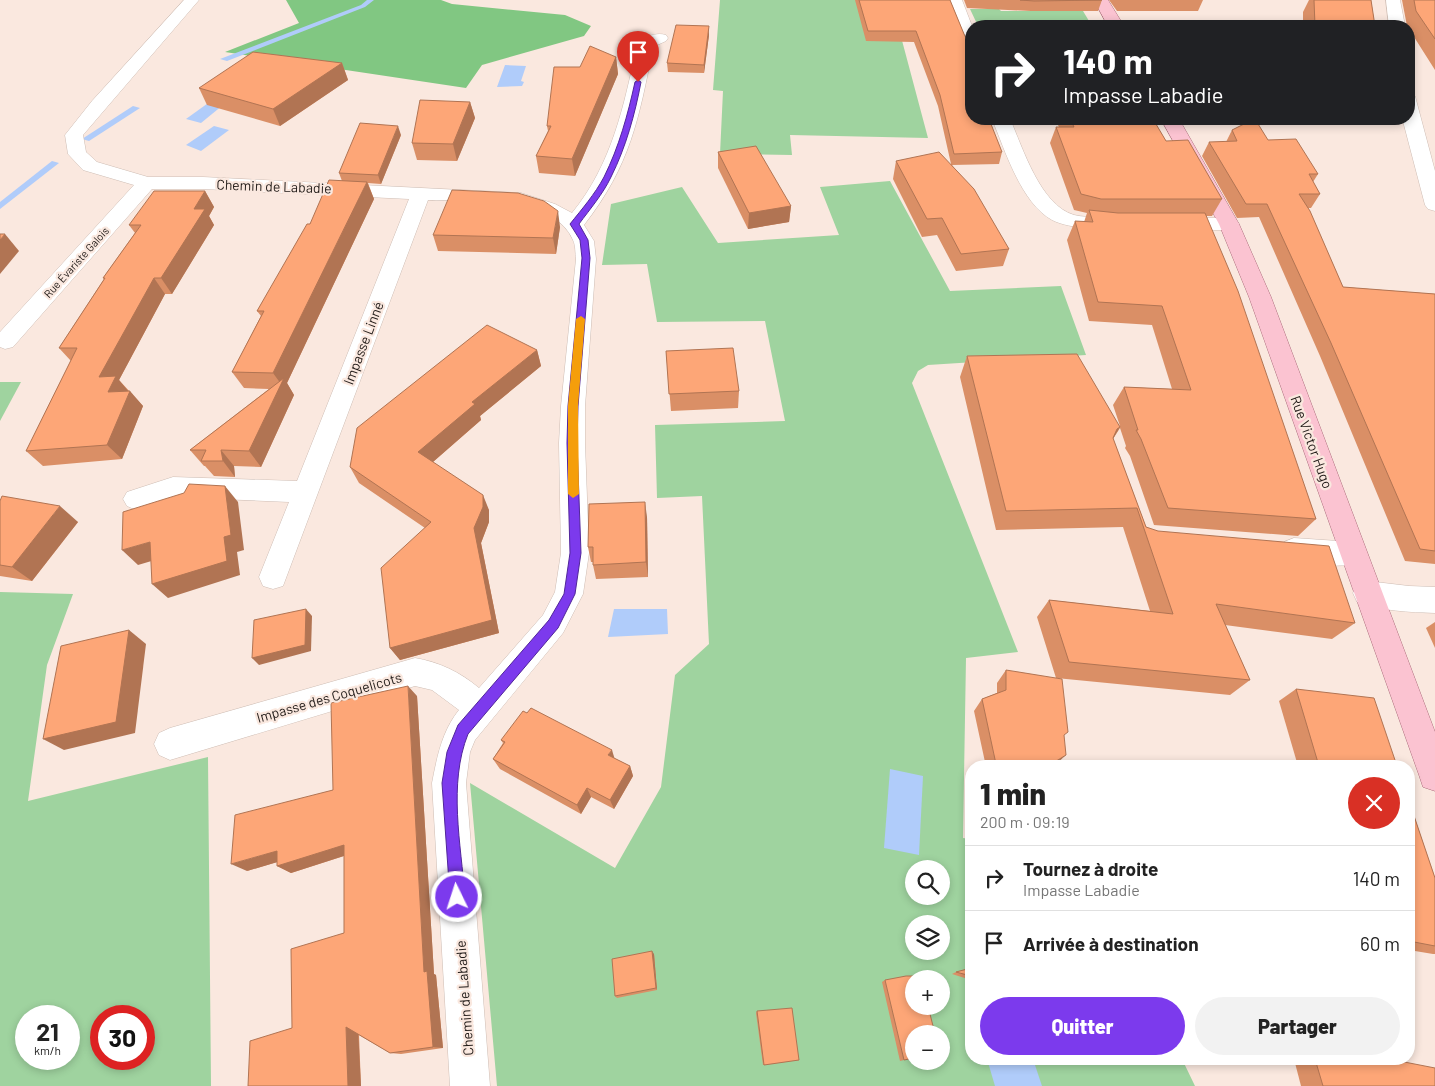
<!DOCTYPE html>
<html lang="fr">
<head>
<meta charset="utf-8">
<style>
	body { margin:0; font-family:Barlow,sans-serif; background:#f2f2f2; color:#222; height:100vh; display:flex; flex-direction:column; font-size:19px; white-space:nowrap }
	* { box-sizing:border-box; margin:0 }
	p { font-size:16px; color:#767676 }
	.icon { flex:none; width:28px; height:28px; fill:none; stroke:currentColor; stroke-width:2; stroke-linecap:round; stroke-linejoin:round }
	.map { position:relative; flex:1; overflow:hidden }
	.side { position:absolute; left:965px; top:760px; width:450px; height:305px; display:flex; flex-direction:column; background:#fff; border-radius:20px; box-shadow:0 2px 8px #0003 }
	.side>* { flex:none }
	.hud { position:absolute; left:965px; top:20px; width:450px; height:105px; border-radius:20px; box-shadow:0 2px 8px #0003; background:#202124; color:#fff; overflow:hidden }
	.buttons { position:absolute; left:905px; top:860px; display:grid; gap:10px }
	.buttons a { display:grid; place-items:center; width:45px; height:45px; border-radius:50%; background:#fff; box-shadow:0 2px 8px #0003; font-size:25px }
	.speed { position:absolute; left:15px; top:1005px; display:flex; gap:10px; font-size:25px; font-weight:700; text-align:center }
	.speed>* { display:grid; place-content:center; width:65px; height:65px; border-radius:50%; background:#fff; box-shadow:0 2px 8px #0003; line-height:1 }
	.speed small { font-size:12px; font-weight:400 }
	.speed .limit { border:8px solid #d22; background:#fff; color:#111 }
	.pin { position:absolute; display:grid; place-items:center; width:42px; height:42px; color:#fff; margin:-51px -21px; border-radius:50% 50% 50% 0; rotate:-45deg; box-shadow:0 0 5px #0007 }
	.pin .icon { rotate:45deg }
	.me { position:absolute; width:55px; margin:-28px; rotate:356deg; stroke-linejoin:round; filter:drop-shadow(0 0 4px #0008) }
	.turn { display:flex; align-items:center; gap:18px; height:105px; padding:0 15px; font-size:22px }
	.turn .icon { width:65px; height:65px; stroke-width:2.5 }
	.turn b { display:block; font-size:35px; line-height:42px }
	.round { display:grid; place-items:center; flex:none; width:52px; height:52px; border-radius:26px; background:#f2f2f2 }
	.head { display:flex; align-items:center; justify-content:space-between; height:85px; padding:0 15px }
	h1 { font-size:30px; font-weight:800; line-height:38px }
	.action { display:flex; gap:10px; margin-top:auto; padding:10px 15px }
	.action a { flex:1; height:58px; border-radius:30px; background:#7c3aed; color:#fff; font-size:20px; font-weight:800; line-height:58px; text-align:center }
	.action a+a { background:#f2f2f2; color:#222 }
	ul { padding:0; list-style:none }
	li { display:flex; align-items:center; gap:15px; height:65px; padding:0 15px; border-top:1px solid #e0e0e0 }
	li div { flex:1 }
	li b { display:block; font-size:19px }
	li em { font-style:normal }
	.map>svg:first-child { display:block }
	.green { fill:#9fd39f; fill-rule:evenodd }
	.forest { fill:#81c782 }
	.water { fill:#b0ccfa }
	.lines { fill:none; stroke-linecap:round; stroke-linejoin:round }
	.stream { fill:#b0ccfa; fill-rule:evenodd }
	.minor-casing { stroke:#cebdb4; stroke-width:1 }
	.major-casing { stroke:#ad6e7d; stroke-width:1 }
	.path { stroke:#867a74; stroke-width:2; stroke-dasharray:1 2.5; stroke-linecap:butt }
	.minor { fill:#fff; fill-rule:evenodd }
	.major { fill:#fbc3d1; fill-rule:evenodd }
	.wall { fill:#da8f66 }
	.shaded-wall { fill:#b17453 }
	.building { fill:#fda677; stroke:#b17453 }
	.route { fill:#7c3aed; stroke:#51269a }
	.slow { fill:#f59e0b }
	.labels { text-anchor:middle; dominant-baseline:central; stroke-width:4.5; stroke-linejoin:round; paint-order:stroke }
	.far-street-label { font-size:11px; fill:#211b18; stroke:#fae8df }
	.street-label { font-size:14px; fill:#211b18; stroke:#fae8df }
</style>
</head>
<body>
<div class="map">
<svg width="1435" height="1086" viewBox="0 0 1435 1086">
	<rect width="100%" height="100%" fill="#fae8df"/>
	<g class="green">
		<path d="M 720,0 L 889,0 L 892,3 L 928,138 L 790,135 L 792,155 L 720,154 L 723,91 L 713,90 Z"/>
		<path d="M 970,9 L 999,9 L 1001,11 L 1083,11 L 1092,26 L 978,26 Z"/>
		<path d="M 890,181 L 950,291 L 1061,286 L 1086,355 L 928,365 L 918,371 L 912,383 L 1018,652 L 966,658 L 963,838 L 971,839 L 971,1059 L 1182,1059 L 1195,1086 L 497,1086 L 470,783 L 615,868 L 661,787 L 675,675 L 709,644 L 702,496 L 657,498 L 655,425 L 785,421 L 765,321 L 657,322 L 647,264 L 602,265 L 611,204 L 682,187 L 718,243 L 839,235 L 820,187 ZM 914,869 L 941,869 L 941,896 L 914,896 ZM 914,924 L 941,924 L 941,951 L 914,951 ZM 914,979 L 941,979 L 941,1006 L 914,1006 ZM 914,1034 L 941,1034 L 941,1061 L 914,1061 Z"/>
		<path d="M 0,382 L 21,382 L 0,421 Z"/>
		<path d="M 0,592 L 73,594 L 47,665 L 28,801 L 208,757 L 211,1086 L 0,1086 ZM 69,1016 L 69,1059 L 26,1059 L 26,1016 ZM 101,1016 L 144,1016 L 144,1059 L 101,1059 Z"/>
	</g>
	<path class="forest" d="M 286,0 L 441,0 L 452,4 L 565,15 L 591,26 L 584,36 L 482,65 L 466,88 L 225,52 L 299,23 Z"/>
	<g class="water">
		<path d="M 505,65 L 526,66 L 521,81 L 524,82 L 522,86 L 497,87 Z"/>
		<path d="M 211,101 L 223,105 L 201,123 L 186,119 Z"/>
		<path d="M 214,126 L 229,130 L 201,151 L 186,145 Z"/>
		<path d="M 614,609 L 667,609 L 668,634 L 608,637 Z"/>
		<path d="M 890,769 L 923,776 L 919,855 L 884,848 Z"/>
		<path d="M 987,1059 L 1033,1059 L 1042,1086 L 995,1086 Z"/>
	</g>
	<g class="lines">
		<g class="stream">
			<path d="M 367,0 L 374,0 L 365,7 L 227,61 L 220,59 L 361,5 Z"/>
			<path d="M 133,106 L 140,108 L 89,141 L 82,139 Z"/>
			<path d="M 52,161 L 59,163 L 0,209 L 0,202 Z"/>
		</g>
		<g class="minor-casing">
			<g id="minor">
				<path d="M 184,0 L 199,0 L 83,135 L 86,152 L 97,162 L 148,177 L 203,177 L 521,193 L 555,204 L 572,213 C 612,164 624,106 637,45 C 643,37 656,32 666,35 L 668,38 L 666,41 L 653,47 C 639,119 630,166 584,225 L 594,241 L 596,259 L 585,406 L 585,443 L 589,553 L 583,594 L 563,633 L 475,740 L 470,752 L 466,783 L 490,1086 L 450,1086 L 432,783 C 437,757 442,731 459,710 L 432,690 L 415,686 L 170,760 L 159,755 L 154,744 L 159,733 L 170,728 L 415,658 C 439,662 460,672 479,688 L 543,615 L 555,592 L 561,553 L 559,443 L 561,406 L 576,259 C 575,253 576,246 573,240 C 554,195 468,202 428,200 L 283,586 L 273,589 L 263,586 L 259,577 L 289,502 L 173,497 L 136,510 L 127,506 L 123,499 L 127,492 L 173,477 L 297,481 L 409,199 L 203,189 L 152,189 L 13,347 L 5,349 L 0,347 L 0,332 L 134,185 L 83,170 L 68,154 L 65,135 L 92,101 Z"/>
				<path d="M 948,0 L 962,0 L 972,26 L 971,49 L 965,47 L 963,44 Z"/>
				<path d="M 1386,0 L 1400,0 L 1405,26 L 1389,26 Z"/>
				<path d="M 1409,95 L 1415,96 L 1435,171 L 1435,211 L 1428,209 L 1425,205 L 1404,125 L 1403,119 L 1409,119 Z"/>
				<path d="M 992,119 L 1010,119 C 1023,148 1040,205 1074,215 C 1091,219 1108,215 1124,219 L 1127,223 L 1124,227 C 1112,230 1098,230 1086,228 C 1075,227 1062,225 1052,220 C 1021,203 1005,150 992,119 Z"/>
				<path d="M 1172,218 L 1229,218 L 1236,220 L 1239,224 L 1236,228 L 1229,230 L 1172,230 L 1165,228 L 1162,224 L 1165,220 Z"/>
				<path d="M 1294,538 L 1353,542 L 1363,546 L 1367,554 L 1363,562 C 1344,569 1303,565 1284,558 L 1280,550 L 1284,542 Z"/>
				<path d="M 1367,581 L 1409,586 L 1435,587 L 1435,613 C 1409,612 1381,611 1357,602 L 1353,593 L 1357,584 Z"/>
			</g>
		</g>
		<g class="major-casing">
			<g id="major">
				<path d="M 1094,0 L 1108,0 L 1124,26 L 1108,26 Z"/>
				<path d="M 1161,119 L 1179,119 L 1239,224 L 1271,297 L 1435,732 L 1435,791 L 1423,787 L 1419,775 L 1249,297 L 1219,224 Z"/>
			</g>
		</g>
		<path class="path" d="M 1053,26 L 1080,22"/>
		<use href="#minor" class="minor"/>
		<use href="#major" class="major"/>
	</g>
	<g class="wall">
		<path d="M 855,0 L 950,0 L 964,34 L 971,48 L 971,119 L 1002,152 L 999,164 L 952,165 L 1009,249 L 1003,266 L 956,271 L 937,235 L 922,237 L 893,179 L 896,161 L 951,164 L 938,106 L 914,42 L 866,41 Z"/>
		<path d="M 964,0 L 1102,0 L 1098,11 L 1031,11 L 967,8 Z"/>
		<path d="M 1109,0 L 1203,0 L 1198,11 L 1117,11 Z"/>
		<path d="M 1309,0 L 1371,0 L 1375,26 L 1303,26 L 1303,12 Z"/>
		<path d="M 1402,0 L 1435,0 L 1435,70 L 1409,29 L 1409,26 L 1407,26 Z"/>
		<path d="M 709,35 L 704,73 L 668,72 L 667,63 Z"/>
		<path d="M 616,57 L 618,74 L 575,176 L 539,173 L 536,156 L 548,131 L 547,126 L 580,67 Z"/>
		<path d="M 342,63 L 348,80 L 280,126 L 207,105 L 199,88 Z"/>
		<path d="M 470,102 L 475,118 L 457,161 L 417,160 L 412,143 Z"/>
		<path d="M 1055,119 L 1153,119 L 1166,141 L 1222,199 L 1212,216 L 1206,216 L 1316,519 L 1298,536 L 1154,525 L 1130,456 L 1125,448 L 1126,446 L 1120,428 L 1113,439 L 1146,527 L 1355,623 L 1332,639 L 1225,625 L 1250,680 L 1230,695 L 1056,678 L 1037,617 L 1049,600 L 1150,611 L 1123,527 L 996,530 L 960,377 L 967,356 L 1120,426 L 1113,405 L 1124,387 L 1172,389 L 1152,325 L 1089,321 L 1067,240 L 1075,221 L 1084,222 L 1087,213 L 1074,210 L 1050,143 L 1056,127 L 1059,127 Z"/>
		<path d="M 1232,130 L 1268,140 L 1318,174 L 1313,182 L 1320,194 L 1311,208 L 1308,208 L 1343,287 L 1435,294 L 1435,564 L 1405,561 L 1320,356 L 1259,217 L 1237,218 L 1202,156 L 1209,142 L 1226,142 Z"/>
		<path d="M 401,135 L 381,184 L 368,183 L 374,199 L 287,383 L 294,395 L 261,467 L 234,466 L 235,477 L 214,476 L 205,466 L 204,466 L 190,450 L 269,389 L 244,388 L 232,372 L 261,316 L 257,311 L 310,224 L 342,181 L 339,173 Z"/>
		<path d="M 718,152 L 791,206 L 789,222 L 748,229 L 718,168 Z"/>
		<path d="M 205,191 L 214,207 L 209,216 L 214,225 L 172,294 L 165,294 L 119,380 L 143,406 L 122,459 L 43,466 L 26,451 L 71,361 L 59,348 L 104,279 L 103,278 L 135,233 L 129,225 Z"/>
		<path d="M 560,227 L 556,254 L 438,251 L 433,235 Z"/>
		<path d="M 537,350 L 541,366 L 480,416 L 481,420 L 433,462 L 489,510 L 489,522 L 481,543 L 499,633 L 400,660 L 390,648 L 425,528 L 359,483 L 350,467 Z"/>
		<path d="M 666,351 L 739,391 L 738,408 L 671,411 Z"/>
		<path d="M 0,501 L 78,522 L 32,581 L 0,576 Z"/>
		<path d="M 647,517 L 648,577 L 596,579 L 593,565 L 593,562 L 591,562 L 588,547 Z"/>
		<path d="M 1435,622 L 1435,648 L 1426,628 Z"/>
		<path d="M 1006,670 L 1064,736 L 1055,765 L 1053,766 L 980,766 L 984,762 L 985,762 L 974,711 L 982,699 L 997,693 L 997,683 Z"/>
		<path d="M 1296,689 L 1397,766 L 1298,766 L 1279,701 Z"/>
		<path d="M 417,696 L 434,974 L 436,975 L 443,1048 L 401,1054 L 390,1053 L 359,1035 L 361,1086 L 248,1086 L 292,1028 L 344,933 L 344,856 L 291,873 L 277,866 L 277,862 L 247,871 L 333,790 Z"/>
		<path d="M 501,740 L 614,758 L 630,766 L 633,776 L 614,809 L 591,797 L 581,814 L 500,769 L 493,759 L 503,743 Z"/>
		<path d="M 1409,801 L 1435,878 L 1435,954 L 1433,954 L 1409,950 Z"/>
		<path d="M 654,954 L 657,990 L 617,998 L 615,996 Z"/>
		<path d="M 971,968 L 971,980 L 952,974 L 956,972 Z"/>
		<path d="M 885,980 L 904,1060 L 900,1061 L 882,982 Z"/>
		<path d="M 757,1011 L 799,1060 L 763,1065 L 756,1013 Z"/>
		<path d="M 1294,1059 L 1389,1059 L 1435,1086 L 1301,1086 Z"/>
	</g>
	<g class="shaded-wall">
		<path d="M 709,26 L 709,35 L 704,73 L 704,65 Z"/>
		<path d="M 616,57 L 618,74 L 575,176 L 572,159 Z"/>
		<path d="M 342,63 L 348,80 L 280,126 L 273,109 Z"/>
		<path d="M 470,102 L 475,118 L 457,161 L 453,144 Z"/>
		<path d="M 398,126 L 401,135 L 381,184 L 378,175 Z"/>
		<path d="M 367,182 L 374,199 L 287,383 L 294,395 L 261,467 L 249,451 L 281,384 L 273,373 Z"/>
		<path d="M 205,191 L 214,207 L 209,216 L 214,225 L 172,294 L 161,278 L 194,209 Z"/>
		<path d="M 791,206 L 789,222 L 748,229 L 749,213 Z"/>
		<path d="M 558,211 L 560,227 L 556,254 L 553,238 Z"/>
		<path d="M 5,234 L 19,251 L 0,274 L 0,240 Z"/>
		<path d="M 154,278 L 165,294 L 119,380 L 129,392 L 108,392 L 99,377 Z"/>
		<path d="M 537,350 L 541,366 L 480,416 L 481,420 L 426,468 L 418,452 L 472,402 Z"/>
		<path d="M 130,391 L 143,406 L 122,459 L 107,445 Z"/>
		<path d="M 1120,427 L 1108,447 L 1117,429 Z"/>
		<path d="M 221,450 L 234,466 L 235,477 L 223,461 Z"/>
		<path d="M 225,486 L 238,502 L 244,550 L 237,552 L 240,575 L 168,598 L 152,584 L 224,537 Z"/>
		<path d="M 483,495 L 489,510 L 489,522 L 481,543 L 499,633 L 400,660 L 390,648 L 474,528 Z"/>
		<path d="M 645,502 L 647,517 L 648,577 L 646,562 Z"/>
		<path d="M 60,506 L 78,522 L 32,581 L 12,567 Z"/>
		<path d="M 150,542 L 165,557 L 138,565 L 122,550 Z"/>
		<path d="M 306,609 L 312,616 L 311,651 L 259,665 L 252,658 Z"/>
		<path d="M 129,630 L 146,644 L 135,733 L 64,750 L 43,739 Z"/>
		<path d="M 408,686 L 417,696 L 434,974 L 436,975 L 443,1048 L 433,1047 L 424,972 Z"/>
		<path d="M 612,750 L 615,760 L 608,755 Z"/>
		<path d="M 1066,755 L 1055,765 L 1053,766 L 1053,763 Z"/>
		<path d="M 630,766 L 633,776 L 614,809 L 610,800 Z"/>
		<path d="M 587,788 L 591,797 L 581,814 L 577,805 Z"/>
		<path d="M 344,845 L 356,852 L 291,873 L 277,866 Z"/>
		<path d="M 277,851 L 291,858 L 247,871 L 231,864 Z"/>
		<path d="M 652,951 L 654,954 L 657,990 L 656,988 Z"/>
		<path d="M 346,1027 L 358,1029 L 361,1086 L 348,1086 Z"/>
	</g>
	<g class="building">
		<path d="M 859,0 L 950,0 L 964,34 L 971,48 L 971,63 L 967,63 L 971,74 L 971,119 L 989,119 L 1002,152 L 954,154 L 940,95 L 916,31 L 868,31 Z"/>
		<path d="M 1020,0 L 1102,0 L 1034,1 Z"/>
		<path d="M 1314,0 L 1371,0 L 1375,26 L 1315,26 Z"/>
		<path d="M 1414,0 L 1435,0 L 1435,39 L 1416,11 Z"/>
		<path d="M 676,25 L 709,26 L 704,65 L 667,63 Z"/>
		<path d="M 590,46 L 616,57 L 572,159 L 536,156 L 551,126 L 547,126 L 554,67 L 580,67 Z"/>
		<path d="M 253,52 L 342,63 L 273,109 L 199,88 Z"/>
		<path d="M 420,100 L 470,102 L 453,144 L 412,143 Z"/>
		<path d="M 1070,119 L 1153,119 L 1166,141 L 1188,140 L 1222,199 L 1101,199 L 1081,194 L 1056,127 L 1074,127 Z"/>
		<path d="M 1254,119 L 1255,119 L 1268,140 L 1296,139 L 1318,174 L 1309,174 L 1320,194 L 1299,194 L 1310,211 L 1343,287 L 1435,294 L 1435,551 L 1420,549 L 1331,343 L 1267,204 L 1246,204 L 1209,142 L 1237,141 L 1232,130 Z"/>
		<path d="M 360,123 L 398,126 L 378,175 L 339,173 Z"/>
		<path d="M 756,146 L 791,206 L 749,213 L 718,152 Z"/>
		<path d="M 939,152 L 974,189 L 1009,249 L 961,254 L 942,218 L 927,219 L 896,161 Z"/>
		<path d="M 329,180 L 367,182 L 273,373 L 232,372 L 264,311 L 257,311 L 307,224 L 310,224 Z"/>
		<path d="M 452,190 L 518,193 L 544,201 L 558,211 L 553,238 L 433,235 Z"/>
		<path d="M 154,191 L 205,191 L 194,209 L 205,209 L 161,278 L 154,278 L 99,377 L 116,376 L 108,392 L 130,391 L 107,445 L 26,451 L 77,348 L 59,348 L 105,278 L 103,278 L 141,225 L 129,225 Z"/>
		<path d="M 1089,210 L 1118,213 L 1205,213 L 1238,291 L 1316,519 L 1168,508 L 1141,439 L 1136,430 L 1138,430 L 1124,387 L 1191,390 L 1162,306 L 1098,302 L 1075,221 L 1093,222 Z"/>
		<path d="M 0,234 L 5,234 L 0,240 Z"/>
		<path d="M 487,325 L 537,350 L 472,402 L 475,404 L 418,452 L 483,495 L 483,507 L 474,528 L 492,620 L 390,648 L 381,568 L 431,522 L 350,467 L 357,428 Z"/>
		<path d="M 733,348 L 739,391 L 669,394 L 666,351 Z"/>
		<path d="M 1077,354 L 1120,427 L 1117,429 L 1113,438 L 1146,527 L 1158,531 L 1329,546 L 1355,623 L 1216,604 L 1250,680 L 1069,662 L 1049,600 L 1173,614 L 1137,508 L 1006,511 L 967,356 Z"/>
		<path d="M 284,378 L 249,451 L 221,450 L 223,461 L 201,461 L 206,450 L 190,450 Z"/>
		<path d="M 189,484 L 225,486 L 231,535 L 224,537 L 227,561 L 152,584 L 150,542 L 122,550 L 123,512 L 184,493 Z"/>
		<path d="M 2,496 L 60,506 L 12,567 L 0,565 L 0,501 Z"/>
		<path d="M 645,502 L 646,562 L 593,565 L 593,547 L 588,547 L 589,504 Z"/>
		<path d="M 306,609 L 305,645 L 252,658 L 254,620 Z"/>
		<path d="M 129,630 L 116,722 L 43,739 L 61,646 Z"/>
		<path d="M 1006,670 L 1062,679 L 1068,732 L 1064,735 L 1066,755 L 1053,763 L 1053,766 L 984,766 L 984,762 L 996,764 L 982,699 L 1006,690 Z"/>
		<path d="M 408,686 L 424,972 L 427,971 L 433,1047 L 390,1053 L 346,1027 L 348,1086 L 248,1086 L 250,1041 L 292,1028 L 291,949 L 344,933 L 344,845 L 277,866 L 277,851 L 231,864 L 235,815 L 333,790 L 331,703 Z"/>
		<path d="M 1296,689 L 1374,698 L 1397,766 L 1319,766 Z"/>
		<path d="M 531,708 L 612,750 L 608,755 L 630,766 L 610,800 L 587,788 L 577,805 L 493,759 L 505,742 L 501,740 L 523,711 L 527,713 Z"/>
		<path d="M 1409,801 L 1435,878 L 1435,946 L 1409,941 Z"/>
		<path d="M 652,951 L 656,988 L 615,996 L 612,959 Z"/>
		<path d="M 971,968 L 971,976 L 956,972 Z"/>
		<path d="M 906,976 L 920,976 L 921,979 L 914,979 L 914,1006 L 928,1006 L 935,1034 L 914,1034 L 914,1058 L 904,1060 L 885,980 Z"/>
		<path d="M 792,1008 L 799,1060 L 764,1065 L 757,1011 Z"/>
		<path d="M 1315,1059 L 1389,1059 L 1435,1068 L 1435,1086 L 1323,1086 Z"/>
	</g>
	<path class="route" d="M 638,80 L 641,82 C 635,114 626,147 611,177 C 603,194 590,209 579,224 L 588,240 L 590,258 L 578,406 L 577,443 L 581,553 L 575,594 L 558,628 L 468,734 C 448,784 461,844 465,897 L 462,902 L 457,904 L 452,902 L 450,897 L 442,783 L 447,752 L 458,725 L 549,620 L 564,594 L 570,553 L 567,443 L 568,406 L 582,258 L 580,240 L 570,224 C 582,209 595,194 604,177 C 619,147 628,114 635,82 Z"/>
	<path class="slow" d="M 581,316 L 585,319 L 578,406 L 579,494 L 573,498 L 568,494 L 568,406 L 576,319 Z"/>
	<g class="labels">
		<g class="far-street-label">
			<text transform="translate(76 262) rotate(-48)">Rue Évariste Galois</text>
		</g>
		<g class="street-label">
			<text transform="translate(274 186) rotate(2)">Chemin de Labadie</text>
			<text transform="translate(363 343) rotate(-69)">Impasse Linné</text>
			<text transform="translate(1312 442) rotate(70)">Rue Victor Hugo</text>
			<text transform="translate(329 697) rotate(-16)">Impasse des Coquelicots</text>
			<text transform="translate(464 998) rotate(-94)">Chemin de Labadie</text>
		</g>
	</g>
</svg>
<div class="buttons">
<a><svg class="icon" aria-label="search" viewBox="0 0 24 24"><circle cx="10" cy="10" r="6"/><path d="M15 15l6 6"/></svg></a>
<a><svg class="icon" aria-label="layers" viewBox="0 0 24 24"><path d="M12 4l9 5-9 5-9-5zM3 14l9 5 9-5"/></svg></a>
<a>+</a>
<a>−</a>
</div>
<div class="speed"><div>21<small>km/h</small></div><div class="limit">30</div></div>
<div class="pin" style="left:638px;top:82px;background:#d93025"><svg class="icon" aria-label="arrive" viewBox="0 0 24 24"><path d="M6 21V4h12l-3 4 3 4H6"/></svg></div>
<svg class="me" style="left:457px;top:897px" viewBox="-20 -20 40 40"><circle r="17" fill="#7c3aed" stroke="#fff" stroke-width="3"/><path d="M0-11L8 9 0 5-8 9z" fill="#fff"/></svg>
<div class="hud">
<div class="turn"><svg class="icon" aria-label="right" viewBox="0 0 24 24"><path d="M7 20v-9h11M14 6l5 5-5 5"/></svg><div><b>140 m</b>Impasse Labadie</div></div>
</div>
<section class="side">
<div class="head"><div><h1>1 min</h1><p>200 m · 09:19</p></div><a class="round" style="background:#d93025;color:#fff"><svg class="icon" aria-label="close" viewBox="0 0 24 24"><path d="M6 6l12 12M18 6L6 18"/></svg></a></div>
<ul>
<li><svg class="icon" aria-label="right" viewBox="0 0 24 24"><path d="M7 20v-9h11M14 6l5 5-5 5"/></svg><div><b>Tournez à droite</b><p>Impasse Labadie</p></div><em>140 m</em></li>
<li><svg class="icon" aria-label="arrive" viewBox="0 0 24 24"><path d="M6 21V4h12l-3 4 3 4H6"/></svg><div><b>Arrivée à destination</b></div><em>60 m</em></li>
</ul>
<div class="action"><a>Quitter</a><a>Partager</a></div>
</section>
</div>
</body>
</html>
